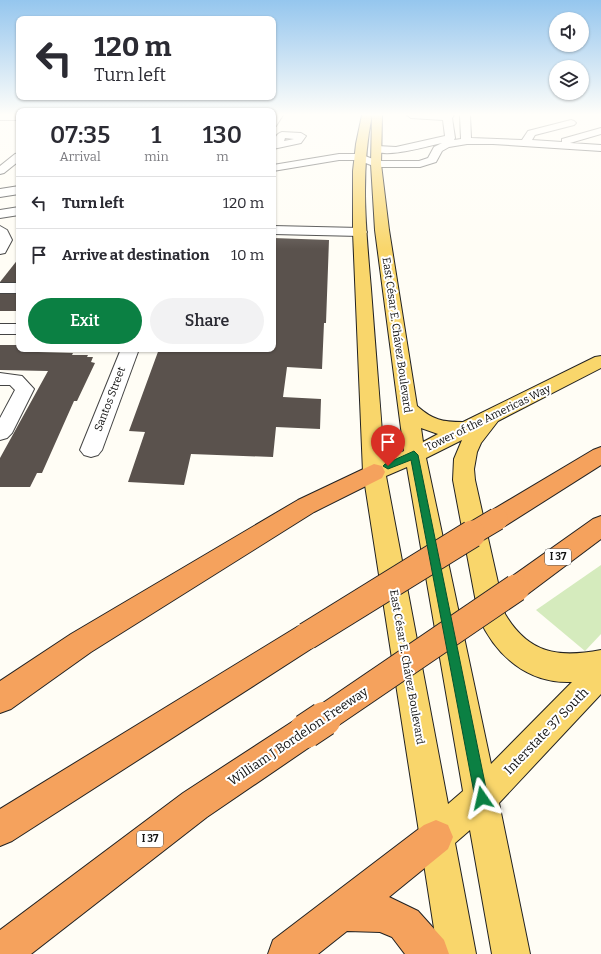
<!DOCTYPE html>
<html lang="en">
<head>
<meta charset="utf-8">
<style>
	body { margin:0; font-family:Bitter,serif; background:#f2f2f3; color:#2b2b33; height:100vh; display:flex; flex-direction:column; font-size:15px; white-space:nowrap }
	* { box-sizing:border-box; margin:0 }
	p { font-size:13px; color:#7c7c81 }
	.icon { flex:none; width:22px; height:22px; fill:none; stroke:currentColor; stroke-width:2; stroke-linecap:round; stroke-linejoin:round }
	.map { position:relative; flex:1; overflow:hidden }
	.sheet { position:absolute; left:16px; top:108px; width:260px; height:244px; display:flex; flex-direction:column; background:#fff; border-radius:8px; box-shadow:0 1px 3px #0004 }
	.sheet>* { flex:none }
	.banner { position:absolute; left:16px; top:16px; width:260px; height:84px; border-radius:8px; box-shadow:0 1px 3px #0004; background:#fff; color:#2b2b33; overflow:hidden }
	.buttons { position:absolute; left:549px; top:12px; display:grid; gap:8px }
	.buttons a { display:grid; place-items:center; width:40px; height:40px; border-radius:50%; background:#fff; box-shadow:0 1px 3px #0004; font-size:20px }
	.pin { position:absolute; display:grid; place-items:center; width:34px; height:34px; color:#fff; margin:-41px -17px; border-radius:50% 50% 50% 0; rotate:-45deg; box-shadow:0 0 4px #0007 }
	.pin .icon { rotate:45deg }
	.me { position:absolute; width:44px; margin:-22px; rotate:349deg; stroke-linejoin:round; filter:drop-shadow(0 0 3px #0008) }
	.turn { display:flex; align-items:center; gap:14px; height:84px; padding:0 12px; font-size:18px }
	.turn .icon { width:52px; height:52px; stroke-width:2.5 }
	.turn b { display:block; font-size:28px; line-height:34px }
	.eta { display:flex; justify-content:space-evenly; align-items:center; height:68px; text-align:center }
	.eta b { font-size:24px; font-weight:600; line-height:28px }
	.primary-button { display:flex; gap:8px; margin-top:auto; padding:8px 12px }
	.primary-button a { flex:1; height:46px; border-radius:24px; background:#0b8043; color:#fff; font-size:16px; font-weight:600; line-height:46px; text-align:center }
	.primary-button a+a { background:#f2f2f3; color:#2b2b33 }
	ul { padding:0; list-style:none }
	li { display:flex; align-items:center; gap:12px; height:52px; padding:0 12px; border-top:1px solid #e1e1e2 }
	li div { flex:1 }
	li b { display:block; font-size:15px }
	li em { font-style:normal }
	.map>svg:first-child { display:block }
	.green { fill:#d5ebbd }
	.building { fill:#5a524d }
	.lines { fill:none; stroke-linecap:round; stroke-linejoin:round }
	.minor-casing { stroke:#444; stroke-width:2 }
	.major-casing { stroke:#222; stroke-width:2 }
	.highway-casing { stroke:#222; stroke-width:2 }
	.minor { fill:#fff; fill-rule:evenodd }
	.major { fill:#f9d66b; fill-rule:evenodd }
	.highway { fill:#f5a25d; fill-rule:evenodd }
	.highway-bridge-far2-casing { stroke:#222; stroke-width:24; stroke-linecap:butt }
	.highway-bridge-far1-casing { stroke:#222; stroke-width:29; stroke-linecap:butt }
	.highway-bridge-casing { stroke:#222; stroke-width:36; stroke-linecap:butt }
	.highway-bridge-far2 { stroke:#f5a25d; stroke-width:22 }
	.highway-bridge-far1 { stroke:#f5a25d; stroke-width:27 }
	.highway-bridge { stroke:#f5a25d; stroke-width:34 }
	.route { fill:#0b8043; stroke:#07532c }
	.labels { text-anchor:middle; dominant-baseline:central; stroke-width:4; stroke-linejoin:round; paint-order:stroke }
	.shield { fill:#fff; stroke:#585858; stroke-width:1 }
	.shield-label { font-size:10px; font-weight:bold; fill:#111 }
	.street-label { font-size:11px; fill:#111; stroke:#fff }
	.near-street-label { font-size:13px; fill:#111; stroke:#fff }
</style>
</head>
<body>
<div class="map">
<svg width="601" height="954" viewBox="0 0 601 954">
	<rect width="100%" height="100%" fill="#fffdf5"/>
	<path class="green" d="M 601,565 L 601,634 L 585,651 L 536,610 Z"/>
	<g class="building">
		<path d="M 273,238 L 329,240 L 326,323 L 324,323 L 322,369 L 287,367 L 283,397 L 321,399 L 320,429 L 276,427 L 273,457 L 191,454 L 184,485 L 128,482 L 145,432 L 129,431 L 159,349 L 273,349 Z"/>
		<path d="M 19,258 L 19,282 L 0,282 Z"/>
		<rect x="0" y="294" width="19" height="17"/>
		<path d="M 0,345 L 19,345 L 19,349 L 40,349 L 38,352 L 73,353 L 72,355 L 88,355 L 87,357 L 93,357 L 91,362 L 95,363 L 77,401 L 74,401 L 42,473 L 37,473 L 30,487 L 0,487 L 0,458 L 48,371 L 0,370 Z"/>
	</g>
	<g class="lines">
		<g class="minor-casing">
			<g id="minor">
				<rect x="0" y="115" width="19" height="5"/>
				<path d="M 274,115 L 283,115 L 276,126 L 273,127 Z"/>
				<path d="M 407,115 L 454,115 L 452,118 L 455,138 L 454,140 L 461,139 L 460,115 L 470,115 L 471,138 L 522,140 L 528,131 L 571,120 L 574,121 L 576,123 L 574,125 L 535,135 L 532,140 L 562,142 L 562,139 L 601,128 L 601,134 L 570,143 L 601,145 L 601,151 L 493,144 L 467,144 L 449,147 L 442,151 L 436,162 L 420,167 L 376,167 L 358,160 L 339,160 L 273,171 L 273,165 L 339,154 L 360,154 L 378,161 L 419,161 L 428,158 L 434,147 L 442,143 C 428,146 382,160 372,149 L 377,146 L 396,147 L 445,136 L 443,120 L 411,118 Z"/>
				<path d="M 282,132 L 301,133 L 306,136 L 301,143 L 273,149 C 273,142 275,134 282,132 ZM 285,138 L 294,139 L 284,141 Z"/>
				<path d="M 19,153 L 19,161 L 4,173 L 0,174 L 0,166 L 15,154 Z"/>
				<path d="M 19,186 L 19,194 L 0,197 L 0,189 Z"/>
				<path d="M 19,207 L 19,215 L 0,218 L 0,210 Z"/>
				<path d="M 0,226 L 7,230 L 12,240 L 5,253 L 0,254 Z"/>
				<path d="M 273,226 L 360,228 L 365,229 L 367,232 L 365,235 L 360,236 L 273,234 Z"/>
				<rect x="0" y="283" width="19" height="10"/>
				<rect x="0" y="324" width="19" height="10"/>
				<path d="M 121,349 L 139,349 L 102,450 L 98,455 L 91,457 L 84,455 L 80,450 Z"/>
				<path d="M 0,373 L 22,376 L 34,389 L 12,433 L 7,438 L 0,440 L 0,418 L 15,390 L 10,385 L 0,385 Z"/>
			</g>
		</g>
		<g class="major-casing">
			<path id="major" d="M 362,115 L 372,115 C 360,174 366,230 371,289 C 375,345 380,402 384,459 L 404,451 L 375,230 L 371,164 L 372,115 L 382,115 L 381,164 L 389,230 L 417,406 C 433,420 442,422 463,422 L 595,357 L 601,356 L 601,368 L 498,421 L 481,443 L 477,452 L 474,469 L 475,480 L 505,614 C 529,654 558,658 601,650 L 601,694 L 499,803 L 530,954 L 492,954 L 470,830 L 455,843 L 476,954 L 438,954 L 363,472 L 353,232 L 353,171 L 356,144 ZM 421,428 L 438,434 L 423,442 ZM 462,440 L 454,459 L 453,480 L 479,618 C 496,656 528,684 572,682 L 491,764 L 426,458 ZM 407,467 L 463,791 L 448,804 L 386,476 Z"/>
		</g>
		<g class="highway-casing">
			<g id="highway">
				<path d="M 601,447 L 601,465 L 505,526 L 497,528 L 489,526 L 485,519 L 489,512 L 593,450 Z"/>
				<path d="M 374,464 L 382,466 L 385,472 L 382,478 L 314,512 L 91,652 L 11,709 L 0,713 L 0,681 L 71,634 L 298,500 Z"/>
				<path d="M 601,516 L 601,539 L 525,596 L 516,599 L 507,596 L 503,588 L 507,580 L 593,519 Z"/>
				<path d="M 307,623 L 317,627 L 321,636 L 317,645 L 12,841 L 0,846 L 0,809 L 297,627 Z"/>
				<path d="M 306,716 L 317,720 L 321,731 L 317,742 L 207,817 L 31,954 L 0,954 L 0,930 L 183,793 L 295,720 Z"/>
				<path d="M 436,820 L 448,825 L 453,837 L 448,849 L 389,897 L 418,911 L 444,940 L 449,954 L 405,954 L 392,937 L 380,932 L 347,931 L 318,954 L 268,954 L 273,940 L 424,825 Z"/>
			</g>
		</g>
		<use href="#minor" class="minor"/>
		<use href="#major" class="major"/>
		<use href="#highway" class="highway"/>
		<g class="highway-bridge-far2-casing">
			<path id="highway-bridge-far2" d="M 470,535 L 497,519"/>
		</g>
		<g class="highway-bridge-far1-casing">
			<g id="highway-bridge-far1">
				<path d="M 307,636 L 472,534"/>
				<path d="M 322,720 L 516,588"/>
			</g>
		</g>
		<g class="highway-bridge-casing">
			<path id="highway-bridge" d="M 306,731 L 324,719"/>
		</g>
		<use href="#highway-bridge-far2" class="highway-bridge-far2"/>
		<use href="#highway-bridge-far1" class="highway-bridge-far1"/>
		<use href="#highway-bridge" class="highway-bridge"/>
	</g>
	<linearGradient id="sky" x2="0" y2="1"><stop stop-color="#95c6ee"/><stop offset="0.46" stop-color="#fffefa"/><stop offset="1" stop-color="#fffefa" stop-opacity="0"/></linearGradient>
	<rect width="601" height="249" fill="url(#sky)"/>
	<path class="route" d="M 414,451 L 418,455 L 488,798 L 486,803 L 482,805 L 477,803 L 475,798 L 411,460 L 388,469 L 383,466 L 385,464 Z"/>
	<g class="labels">
		<g class="shield">
			<rect x="545" y="549" width="26" height="16" rx="3"/>
			<rect x="137" y="831" width="26" height="16" rx="3"/>
		</g>
		<g class="shield-label">
			<text x="558" y="557">I 37</text>
			<text x="150" y="839">I 37</text>
		</g>
		<g class="street-label">
			<text transform="translate(397 335) rotate(82)">East César E. Chávez Boulevard</text>
			<text transform="translate(110 399) rotate(-69)">Santos Street</text>
			<text transform="translate(488 418) rotate(-26)">Tower of the Americas Way</text>
			<text transform="translate(407 667) rotate(80)">East César E. Chávez Boulevard</text>
		</g>
		<g class="near-street-label">
			<text transform="translate(546 731) rotate(-46)">Interstate 37 South</text>
			<text transform="translate(298 736) rotate(-34)">William J Bordelon Freeway</text>
		</g>
	</g>
</svg>
<div class="buttons">
<a><svg class="icon" aria-label="sound" viewBox="0 0 24 24"><path d="M4 9h4l5-4v14l-5-4H4zM17 9q2 3 0 6"/></svg></a>
<a><svg class="icon" aria-label="layers" viewBox="0 0 24 24"><path d="M12 4l9 5-9 5-9-5zM3 14l9 5 9-5"/></svg></a>
</div>
<div class="pin" style="left:388px;top:466px;background:#d93025"><svg class="icon" aria-label="arrive" viewBox="0 0 24 24"><path d="M6 21V4h12l-3 4 3 4H6"/></svg></div>
<svg class="me" style="left:482px;top:798px" viewBox="-20 -20 40 40"><path d="M0-17L14 15 0 8-14 15z" fill="#0b8043" stroke="#fff" stroke-width="4"/></svg>
<div class="banner">
<div class="turn"><svg class="icon" aria-label="left" viewBox="0 0 24 24"><path d="M17 20v-9H6M10 6l-5 5 5 5"/></svg><div><b>120 m</b>Turn left</div></div>
</div>
<section class="sheet">
<div class="eta">
<div><b>07:35</b><p>Arrival</p></div>
<div><b>1</b><p>min</p></div>
<div><b>130</b><p>m</p></div>
</div>
<ul>
<li><svg class="icon" aria-label="left" viewBox="0 0 24 24"><path d="M17 20v-9H6M10 6l-5 5 5 5"/></svg><div><b>Turn left</b></div><em>120 m</em></li>
<li><svg class="icon" aria-label="arrive" viewBox="0 0 24 24"><path d="M6 21V4h12l-3 4 3 4H6"/></svg><div><b>Arrive at destination</b></div><em>10 m</em></li>
</ul>
<div class="primary-button"><a>Exit</a><a>Share</a></div>
</section>
</div>
</body>
</html>
